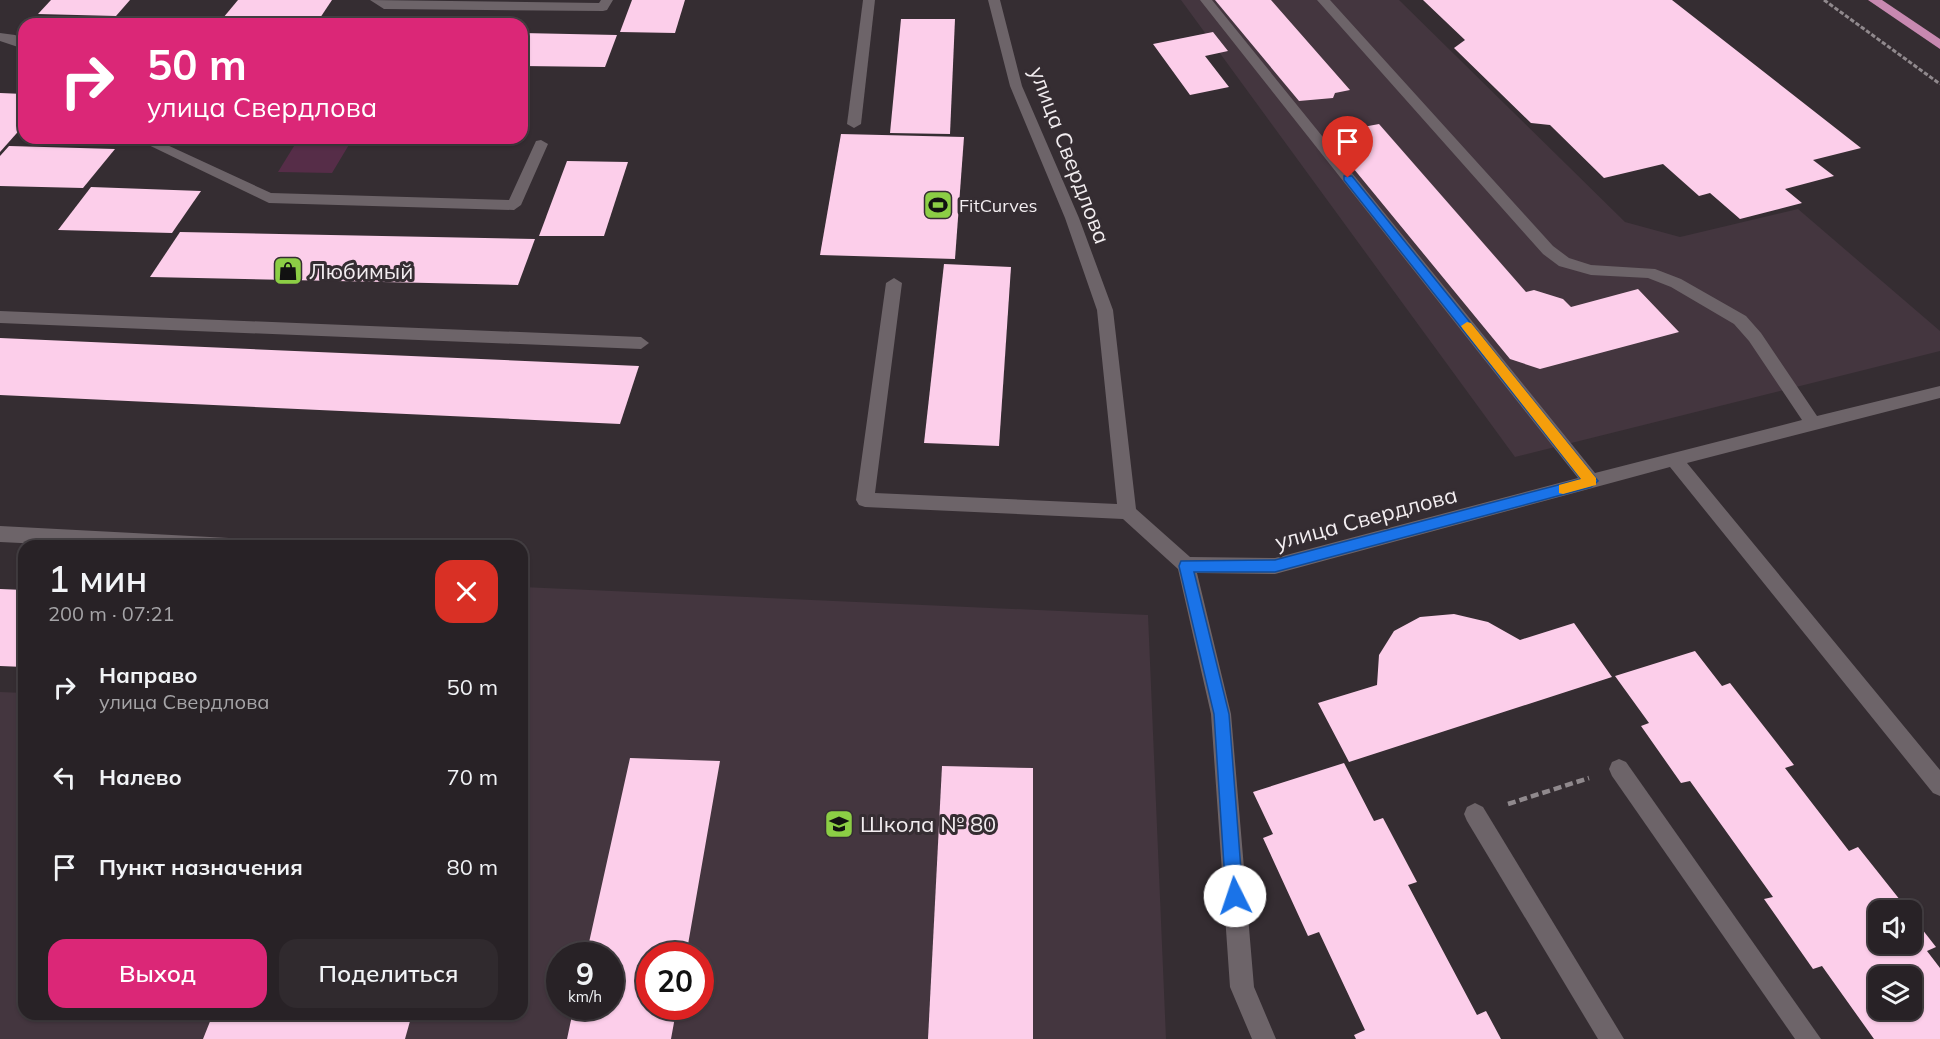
<!DOCTYPE html>
<html lang="ru">
<head>
<meta charset="utf-8">
<style>
	body { margin:0; font-family:Mulish,sans-serif; background:#302a2e; color:#f1f3f6; height:100vh; display:flex; flex-direction:column; font-size:22px; white-space:nowrap }
	* { box-sizing:border-box; margin:0 }
	p { font-size:20px; color:#a5a4a7 }
	.icon { flex:none; width:33px; height:33px; fill:none; stroke:currentColor; stroke-width:2; stroke-linecap:round; stroke-linejoin:round }
	.map { position:relative; flex:1; overflow:hidden }
	.sheet { position:absolute; left:18px; top:540px; width:510px; height:480px; display:flex; flex-direction:column; background:#282226; border-radius:18px; box-shadow:0 2px 4px #0004,0 0 0 2px #443f43 }
	.sheet>* { flex:none }
	.banner { position:absolute; left:18px; top:18px; width:510px; height:126px; border-radius:18px; box-shadow:0 2px 4px #0004,0 0 0 2px #443f43; background:#db2777; color:#fff; overflow:hidden }
	.controls { position:absolute; left:1868px; top:900px; display:grid; gap:12px }
	.controls a { display:grid; place-items:center; width:54px; height:54px; border-radius:12px; background:#282226; box-shadow:0 2px 4px #0004,0 0 0 2px #443f43; font-size:30px }
	.speed { position:absolute; left:546px; top:942px; display:flex; gap:12px; font-size:30px; font-weight:700; text-align:center }
	.speed>* { display:grid; place-content:center; width:78px; height:78px; border-radius:50%; background:#282226; box-shadow:0 2px 4px #0004,0 0 0 2px #443f43; line-height:1 }
	.speed small { font-size:15px; font-weight:400 }
	.speed .limit { border:9px solid #d22; background:#fff; color:#111 }
	.pin { position:absolute; display:grid; place-items:center; width:51px; height:51px; color:#fff; margin:-62px -26px; border-radius:50% 50% 50% 0; rotate:-45deg; box-shadow:0 0 6px #0007 }
	.pin .icon { rotate:45deg }
	.me { position:absolute; width:66px; margin:-33px; rotate:356deg; stroke-linejoin:round; filter:drop-shadow(0 0 4px #0008) }
	.turn { display:flex; align-items:center; gap:21px; height:126px; padding:0 30px; font-size:27px }
	.turn .icon { width:78px; height:78px; stroke-width:2.5 }
	.turn b { display:block; font-size:42px; line-height:51px }
	.round { display:grid; place-items:center; flex:none; width:63px; height:63px; border-radius:18px; background:#302a2e }
	.headline { display:flex; align-items:center; justify-content:space-between; height:102px; padding:0 30px }
	h1 { font-size:36px; font-weight:600; line-height:45px }
	.cta { display:flex; gap:12px; margin-top:auto; padding:12px 30px }
	.cta a { flex:1; height:69px; border-radius:18px; background:#db2777; color:#fff; font-size:24px; font-weight:600; line-height:69px; text-align:center }
	.cta a+a { background:#302a2e; color:#f1f3f6 }
	ul { padding:0; list-style:none }
	li { display:flex; align-items:center; gap:18px; height:90px; padding:0 30px }
	li div { flex:1 }
	li b { display:block; font-size:22px }
	li em { font-style:normal }
	.map>svg:first-child { display:block }
	.built { fill:#44363f; fill-rule:evenodd }
	.green { fill:#562d48 }
	.building { fill:#fcceea; fill-rule:evenodd }
	.lines { fill:none; stroke-linecap:round; stroke-linejoin:round }
	.path-far1 { stroke:#90898d; stroke-width:3; stroke-dasharray:4.5 2; stroke-linecap:butt }
	.path { stroke:#90898d; stroke-width:4.5; stroke-dasharray:8 4; stroke-linecap:butt }
	.minor { fill:#6d6469; fill-rule:evenodd }
	.highway { fill:#c889b1; fill-rule:evenodd }
	.route { fill:#1a73e8; stroke:#114b97; stroke-width:1.5 }
	.slow { fill:#f59e0b }
	.labels { text-anchor:middle; dominant-baseline:central; stroke-width:6; stroke-linejoin:round; paint-order:stroke }
	.far-poi-label { font-size:18px; fill:#f2edf0; stroke:#352d32; text-anchor:start }
	.street-label { font-size:22px; fill:#f2edf0; stroke:#352d32 }
	.poi-label { font-size:22px; fill:#f2edf0; stroke:#352d32; text-anchor:start }
</style>
</head>
<body>
<div class="map">
<svg width="1940" height="1039" viewBox="0 0 1940 1039">
	<rect width="100%" height="100%" fill="#352d32"/>
	<g class="built">
		<path d="M 1181,0 L 1399,0 L 1625,222 L 1680,237 L 1798,209 L 1940,331 L 1940,351 L 1515,457 Z"/>
		<path d="M 522,587 L 1148,615 L 1166,1039 L 0,1039 L 0,692 L 24,693 L 24,1014 L 522,1014 ZM 560,956 L 610,956 L 610,1006 L 560,1006 ZM 650,956 L 700,956 L 700,1006 L 650,1006 Z"/>
	</g>
	<path class="green" d="M 299,138 L 353,138 L 332,173 L 278,172 Z"/>
	<g class="building">
		<path d="M 51,0 L 130,0 L 116,16 L 38,14 Z"/>
		<path d="M 238,0 L 332,0 L 316,24 L 218,24 Z"/>
		<path d="M 632,0 L 685,0 L 675,33 L 620,32 Z"/>
		<path d="M 1215,0 L 1271,0 L 1350,90 L 1335,93 L 1333,98 L 1299,101 Z"/>
		<path d="M 1423,0 L 1672,0 L 1861,148 L 1813,160 L 1834,176 L 1785,189 L 1802,203 L 1740,219 L 1710,193 L 1699,196 L 1663,164 L 1604,178 L 1550,125 L 1531,123 L 1454,48 L 1465,40 Z"/>
		<path d="M 901,19 L 955,19 L 950,134 L 890,133 Z"/>
		<path d="M 1213,32 L 1228,51 L 1205,56 L 1229,87 L 1190,95 L 1153,44 Z"/>
		<path d="M 522,33 L 617,35 L 605,67 L 522,66 Z"/>
		<path d="M 0,93 L 24,94 L 24,125 L 0,152 Z"/>
		<path d="M 1379,124 L 1526,292 L 1534,290 L 1563,299 L 1571,307 L 1638,289 L 1679,332 L 1540,369 L 1510,359 L 1326,135 L 1356,125 L 1363,127 Z"/>
		<path d="M 841,134 L 964,137 L 955,259 L 820,255 Z"/>
		<path d="M 9,146 L 115,149 L 83,188 L 0,186 L 0,156 Z"/>
		<path d="M 567,161 L 628,162 L 604,236 L 539,236 Z"/>
		<path d="M 91,187 L 201,191 L 172,233 L 58,230 Z"/>
		<path d="M 180,232 L 535,239 L 518,285 L 150,277 Z"/>
		<path d="M 944,264 L 1011,267 L 999,446 L 924,443 Z"/>
		<path d="M 0,338 L 639,366 L 620,424 L 0,395 Z"/>
		<path d="M 0,589 L 24,590 L 24,667 L 0,666 Z"/>
		<path d="M 1454,614 L 1488,622 L 1520,640 L 1574,623 L 1612,677 L 1349,762 L 1318,703 L 1377,685 L 1379,655 L 1394,631 L 1420,617 Z"/>
		<path d="M 1695,651 L 1722,686 L 1730,683 L 1794,765 L 1785,768 L 1849,851 L 1858,847 L 1908,910 L 1878,910 L 1878,944 L 1911,944 L 1911,915 L 1936,947 L 1927,951 L 1940,968 L 1940,1039 L 1874,1039 L 1822,966 L 1813,969 L 1764,899 L 1773,897 L 1690,781 L 1681,783 L 1641,726 L 1649,723 L 1615,676 ZM 1878,976 L 1911,976 L 1911,1010 L 1878,1010 Z"/>
		<path d="M 630,758 L 720,761 L 686,956 L 650,956 L 650,1006 L 677,1006 L 671,1039 L 567,1039 L 574,1006 L 610,1006 L 610,956 L 586,956 Z"/>
		<path d="M 1344,763 L 1374,821 L 1383,818 L 1417,882 L 1408,885 L 1477,1015 L 1486,1011 L 1501,1039 L 1356,1039 L 1354,1035 L 1365,1030 L 1319,932 L 1308,936 L 1263,838 L 1273,834 L 1253,792 Z"/>
		<path d="M 942,766 L 1033,768 L 1033,1039 L 928,1039 Z"/>
		<path d="M 213,1014 L 412,1014 L 405,1039 L 203,1039 Z"/>
	</g>
	<g class="lines">
		<path class="path-far1" d="M 1824,0 L 1940,84"/>
		<path class="path" d="M 1508,804 L 1589,778"/>
		<g class="minor">
			<path d="M 370,0 L 599,3 L 601,0 L 613,0 L 607,10 L 603,11 L 384,9 Z"/>
			<path d="M 863,0 L 875,0 L 861,124 L 854,128 L 847,124 Z"/>
			<path d="M 988,0 L 1000,0 L 1022,86 L 1079,218 L 1113,310 L 1136,509 L 1190,557 L 1275,558 L 1578,478 L 1200,0 L 1212,0 L 1595,473 L 1802,420 L 1749,341 L 1734,324 L 1671,287 L 1648,278 L 1591,275 L 1559,266 L 1543,254 L 1317,0 L 1330,0 L 1553,246 L 1569,258 L 1591,265 L 1655,269 L 1681,279 L 1746,316 L 1761,333 L 1817,416 L 1940,386 L 1940,398 L 1687,463 L 1940,770 L 1940,796 L 1933,793 L 1670,467 L 1275,574 L 1197,573 L 1231,714 L 1254,987 L 1276,1039 L 1252,1039 L 1230,987 L 1211,714 L 1178,569 L 1123,519 L 865,507 L 859,505 L 856,500 L 886,283 L 894,278 L 902,283 L 875,493 L 1117,504 L 1097,310 L 1065,218 L 1010,86 Z"/>
			<path d="M 0,33 L 15,35 L 24,40 L 24,49 L 0,41 Z"/>
			<path d="M 134,138 L 152,138 L 271,193 L 509,200 L 536,141 L 541,140 L 548,144 L 521,205 L 514,210 L 269,203 Z"/>
			<path d="M 0,311 L 641,337 L 649,343 L 641,349 L 0,323 Z"/>
			<path d="M 0,526 L 229,538 L 235,541 L 238,546 L 83,546 L 0,542 Z"/>
			<path d="M 1619,759 L 1626,762 L 1821,1039 L 1795,1039 L 1612,776 L 1609,769 L 1612,762 Z"/>
			<path d="M 1475,803 L 1483,807 L 1624,1039 L 1598,1039 L 1467,821 L 1464,814 L 1467,807 Z"/>
		</g>
		<path class="highway" d="M 1868,0 L 1882,0 L 1940,39 L 1940,49 Z"/>
	</g>
	<path class="route" d="M 1344,176 L 1352,176 L 1598,481 L 1591,487 L 1275,572 L 1194,572 L 1229,714 L 1243,896 L 1241,902 L 1235,904 L 1229,902 L 1226,896 L 1214,714 L 1179,566 L 1181,561 L 1275,560 L 1581,479 L 1344,180 Z"/>
	<path class="slow" d="M 1467,322 L 1471,323 L 1596,478 L 1596,485 L 1563,494 L 1559,493 L 1559,485 L 1581,479 L 1463,329 L 1461,326 Z"/>
	<defs>
		<g id="stadium-square" transform="scale(1.5)"><rect x="-9" y="-9" width="18" height="18" rx="4" fill="#8cce45" stroke="#352d32"/><path d="M0-5a6.5 5 0 1 0 0 10a6.5 5 0 1 0 0-10ZM-3.5-1.8h7v3.6h-7Z" fill="#111"/></g>
		<g id="shop-square" transform="scale(1.5)"><rect x="-9" y="-9" width="18" height="18" rx="4" fill="#8cce45" stroke="#352d32"/><path d="M-5-2.5h2.3a2.7 3.5 0 0 1 5.4 0H5L5.5 6h-11ZM-1.5-2.5h3a1.5 2.3 0 0 0-3 0Z" fill="#111"/></g>
		<g id="school-square" transform="scale(1.5)"><rect x="-9" y="-9" width="18" height="18" rx="4" fill="#8cce45" stroke="#352d32"/><path d="M0-5L7-2L0 1L-7-2ZM-4 1L0 2.5L4 1V4Q0 6-4 4Z" fill="#111"/></g>
	</defs>
	<g fill-rule="evenodd">
		<use href="#stadium-square" x="938" y="205"/>
		<use href="#shop-square" x="288" y="271"/>
		<use href="#school-square" x="839" y="824"/>
	</g>
	<g class="labels">
		<g class="far-poi-label">
			<text x="959" y="205">FitCurves</text>
		</g>
		<g class="street-label">
			<text transform="translate(1070 155) rotate(69)">улица Свердлова</text>
			<text transform="translate(1366 518) rotate(-15)">улица Свердлова</text>
		</g>
		<g class="poi-label">
			<text x="309" y="271">Любимый</text>
			<text x="860" y="824">Школа № 80</text>
		</g>
	</g>
</svg>
<div class="controls">
<a><svg class="icon" aria-label="sound" viewBox="0 0 24 24"><path d="M4 9h4l5-4v14l-5-4H4zM17 9q2 3 0 6"/></svg></a>
<a><svg class="icon" aria-label="layers" viewBox="0 0 24 24"><path d="M12 4l9 5-9 5-9-5zM3 14l9 5 9-5"/></svg></a>
</div>
<div class="speed"><div>9<small>km/h</small></div><div class="limit">20</div></div>
<div class="pin" style="left:1348px;top:178px;background:#d93025"><svg class="icon" aria-label="arrive" viewBox="0 0 24 24"><path d="M6 21V4h12l-3 4 3 4H6"/></svg></div>
<svg class="me" style="left:1235px;top:896px" viewBox="-20 -20 40 40"><circle r="19" fill="#fff"/><path d="M0-13L10 11 0 6-10 11z" fill="#1a73e8"/></svg>
<div class="banner">
<div class="turn"><svg class="icon" aria-label="right" viewBox="0 0 24 24"><path d="M7 20v-9h11M14 6l5 5-5 5"/></svg><div><b>50 m</b>улица Свердлова</div></div>
</div>
<section class="sheet">
<div class="headline"><div><h1>1 мин</h1><p>200 m · 07:21</p></div><a class="round" style="background:#d93025;color:#fff"><svg class="icon" aria-label="close" viewBox="0 0 24 24"><path d="M6 6l12 12M18 6L6 18"/></svg></a></div>
<ul>
<li><svg class="icon" aria-label="right" viewBox="0 0 24 24"><path d="M7 20v-9h11M14 6l5 5-5 5"/></svg><div><b>Направо</b><p>улица Свердлова</p></div><em>50 m</em></li>
<li><svg class="icon" aria-label="left" viewBox="0 0 24 24"><path d="M17 20v-9H6M10 6l-5 5 5 5"/></svg><div><b>Налево</b></div><em>70 m</em></li>
<li><svg class="icon" aria-label="arrive" viewBox="0 0 24 24"><path d="M6 21V4h12l-3 4 3 4H6"/></svg><div><b>Пункт назначения</b></div><em>80 m</em></li>
</ul>
<div class="cta"><a>Выход</a><a>Поделиться</a></div>
</section>
</div>
</body>
</html>
